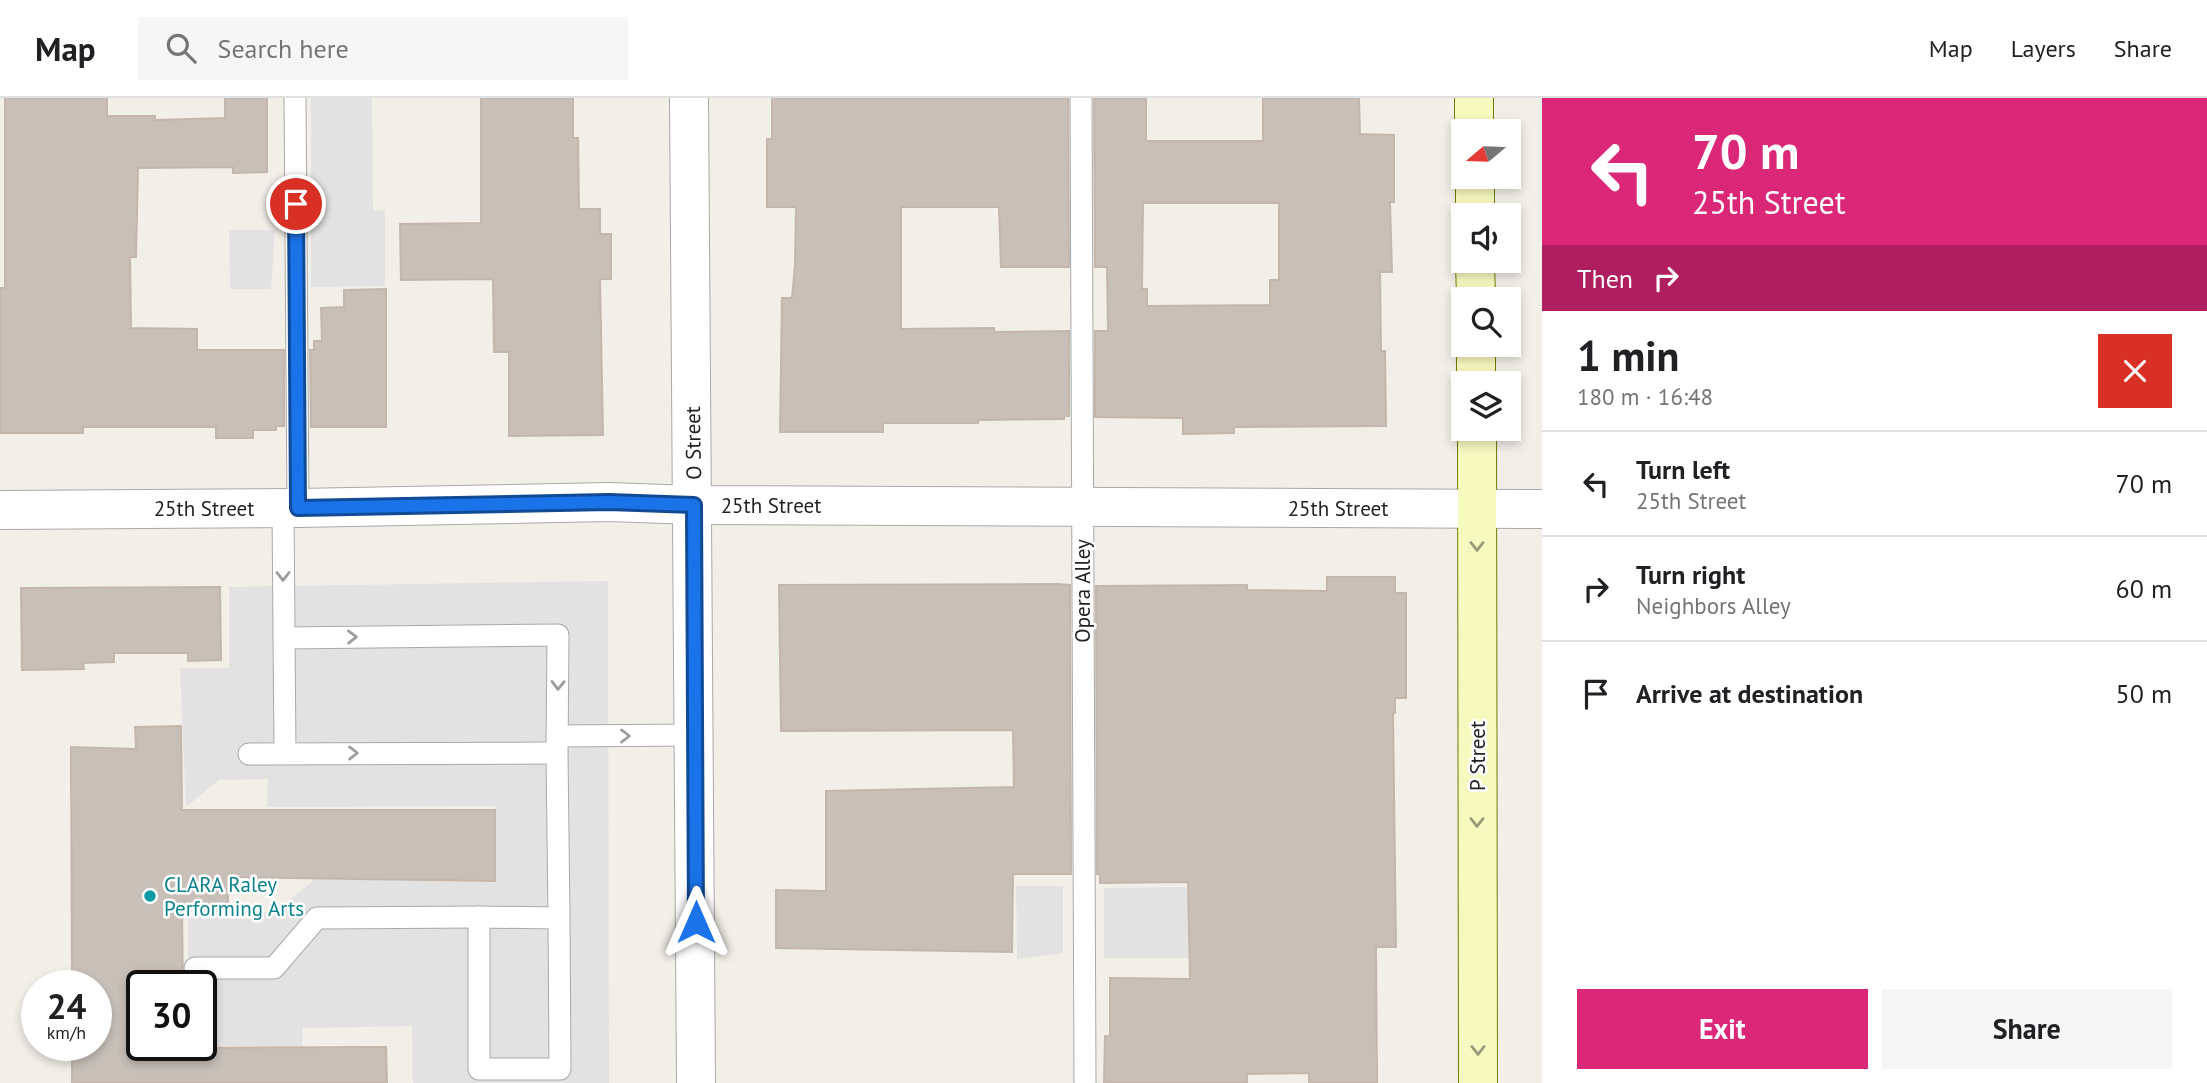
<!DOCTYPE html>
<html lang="en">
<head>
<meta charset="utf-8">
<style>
	body { margin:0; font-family:"PT Sans",sans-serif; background:#f6f6f6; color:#202124; height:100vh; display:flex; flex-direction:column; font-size:26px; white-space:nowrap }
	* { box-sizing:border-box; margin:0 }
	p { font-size:23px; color:#757577 }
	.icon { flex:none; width:38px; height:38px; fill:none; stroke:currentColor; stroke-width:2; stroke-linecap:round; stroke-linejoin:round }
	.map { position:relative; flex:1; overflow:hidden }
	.side { display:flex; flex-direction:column; background:#fff; width:665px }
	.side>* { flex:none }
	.hud { background:#db2777; color:#fff; overflow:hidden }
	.needle { width:46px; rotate:251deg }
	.fabs { position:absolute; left:1451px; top:21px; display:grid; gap:14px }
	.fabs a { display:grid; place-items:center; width:70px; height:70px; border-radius:0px; background:#fff; box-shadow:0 4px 10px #0003; font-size:35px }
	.speed { position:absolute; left:21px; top:872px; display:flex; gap:14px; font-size:35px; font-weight:700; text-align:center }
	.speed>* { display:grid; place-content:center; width:91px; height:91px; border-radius:50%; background:#fff; box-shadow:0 4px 10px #0003; line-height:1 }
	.speed small { font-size:18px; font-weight:400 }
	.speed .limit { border:4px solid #111; border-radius:10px; background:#fff; color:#111 }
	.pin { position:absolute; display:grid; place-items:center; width:60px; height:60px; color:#fff; margin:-30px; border:4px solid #fff; border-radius:50%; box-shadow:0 2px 7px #0007 }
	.me { position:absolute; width:77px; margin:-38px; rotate:0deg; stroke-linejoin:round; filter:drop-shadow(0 0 5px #0008) }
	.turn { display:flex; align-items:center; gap:24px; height:147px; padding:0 35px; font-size:32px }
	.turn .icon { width:91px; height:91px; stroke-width:2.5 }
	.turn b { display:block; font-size:49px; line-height:60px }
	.then { display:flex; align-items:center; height:66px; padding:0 35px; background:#0003; gap:14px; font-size:26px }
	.round { display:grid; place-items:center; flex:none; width:74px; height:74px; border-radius:0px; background:#f6f6f6 }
	.overview { display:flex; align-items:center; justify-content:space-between; height:119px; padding:0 35px }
	h1 { font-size:42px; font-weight:700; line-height:52px }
	.button { display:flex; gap:14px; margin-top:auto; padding:14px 35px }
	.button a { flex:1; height:80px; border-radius:0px; background:#db2777; color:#fff; font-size:28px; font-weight:700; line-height:80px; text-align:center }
	.button a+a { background:#f6f6f6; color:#202124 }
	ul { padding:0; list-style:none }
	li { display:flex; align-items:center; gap:21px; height:105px; padding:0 35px; border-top:2px solid #e0e0e0 }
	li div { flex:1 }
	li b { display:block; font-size:26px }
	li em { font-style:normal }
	header { display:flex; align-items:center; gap:42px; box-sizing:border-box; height:98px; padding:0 35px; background:#fff; border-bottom:2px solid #e0e0e0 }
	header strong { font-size:33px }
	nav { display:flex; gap:38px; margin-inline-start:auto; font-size:24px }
	.search { width:490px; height:63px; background:#f6f6f6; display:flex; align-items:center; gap:18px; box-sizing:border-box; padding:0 24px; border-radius:0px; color:#757577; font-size:26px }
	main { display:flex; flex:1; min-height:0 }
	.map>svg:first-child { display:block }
	.parking { fill:#e2e2e2 }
	.building { fill:#c7bfb8; stroke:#c4b6ab; stroke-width:2; fill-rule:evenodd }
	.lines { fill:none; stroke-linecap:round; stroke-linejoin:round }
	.service-casing { stroke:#a9a9a9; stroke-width:23 }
	.minor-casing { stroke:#a9a9a9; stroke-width:40 }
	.secondary-casing { stroke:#707d05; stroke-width:40 }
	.service { stroke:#fff; stroke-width:21 }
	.minor { stroke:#fff; stroke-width:38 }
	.secondary { stroke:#f7fabf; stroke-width:38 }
	.oneway { stroke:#979978 }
	.oneway2 { stroke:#9c9c9c }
	.route-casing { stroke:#114b97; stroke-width:18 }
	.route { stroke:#1a73e8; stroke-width:12 }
	.culture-dot { fill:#0f9aa8; stroke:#fff; stroke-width:2.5 }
	.labels { text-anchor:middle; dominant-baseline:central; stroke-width:5; stroke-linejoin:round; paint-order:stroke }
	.street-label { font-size:21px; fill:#222; stroke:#fff }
	.culture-label { font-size:21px; fill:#0d838f; stroke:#fff; text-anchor:start }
</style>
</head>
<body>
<header>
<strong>Map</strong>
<div class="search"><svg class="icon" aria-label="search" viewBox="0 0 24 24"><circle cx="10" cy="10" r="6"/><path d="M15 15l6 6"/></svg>Search here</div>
<nav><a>Map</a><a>Layers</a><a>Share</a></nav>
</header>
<main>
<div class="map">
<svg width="1542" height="985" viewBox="0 0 1542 985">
	<rect width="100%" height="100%" fill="#f2efe9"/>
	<g class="parking">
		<path d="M 311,0 L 372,0 L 373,113 L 385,112 L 385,188 L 311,189 Z"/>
		<path d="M 229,132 L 275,132 L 271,191 L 230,191 Z"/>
		<path d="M 608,483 L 609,985 L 413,985 L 412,928 L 303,930 L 302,948 L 187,948 L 201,947 L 201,887 L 188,887 L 188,816 L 274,815 L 315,781 L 496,784 L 495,708 L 267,709 L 268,681 L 219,682 L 186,709 L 180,570 L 229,570 L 229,489 Z"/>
		<path d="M 1016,788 L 1063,788 L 1063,855 L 1017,861 Z"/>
		<path d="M 1189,789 L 1190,860 L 1104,860 L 1104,790 Z"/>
	</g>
	<g class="building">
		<path d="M 5,0 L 107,0 L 107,18 L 155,18 L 155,22 L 225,20 L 225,0 L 267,0 L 267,74 L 233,75 L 233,69 L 138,70 L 136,159 L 130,159 L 131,230 L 197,231 L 197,252 L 284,252 L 284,328 L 276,328 L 276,332 L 253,332 L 253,340 L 216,340 L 216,329 L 83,329 L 83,335 L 0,335 L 0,190 L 5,190 Z"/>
		<path d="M 481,0 L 573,0 L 573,40 L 578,40 L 579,111 L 600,111 L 600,136 L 611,136 L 611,181 L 600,181 L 603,337 L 509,338 L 509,254 L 494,254 L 493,181 L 401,182 L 400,126 L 481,125 Z"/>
		<path d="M 772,0 L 1068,0 L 1069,169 L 1001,169 L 999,109 L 901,109 L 901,231 L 994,230 L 994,234 L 1069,233 L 1069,318 L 1064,318 L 1064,321 L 978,322 L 978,325 L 883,325 L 883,334 L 780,334 L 782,200 L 792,200 L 795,167 L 796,109 L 767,109 L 767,41 L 772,41 Z"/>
		<path d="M 1094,0 L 1146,0 L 1146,43 L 1263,43 L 1263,0 L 1359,0 L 1360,36 L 1394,37 L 1394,104 L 1390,104 L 1392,174 L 1380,174 L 1381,253 L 1385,253 L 1386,328 L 1234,329 L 1234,335 L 1183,336 L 1183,320 L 1095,319 L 1095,233 L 1108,233 L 1107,169 L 1095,169 ZM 1143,105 L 1279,105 L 1279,182 L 1270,182 L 1270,207 L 1147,208 L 1147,191 L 1142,191 Z"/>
		<path d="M 386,191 L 386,329 L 311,329 L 310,252 L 314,252 L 314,243 L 322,243 L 321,210 L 344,209 L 344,192 Z"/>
		<path d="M 1327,479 L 1395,479 L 1395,495 L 1406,495 L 1406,600 L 1395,600 L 1395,615 L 1393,615 L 1396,849 L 1376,849 L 1377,985 L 1309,985 L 1309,975 L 1247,976 L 1247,985 L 1104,985 L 1105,938 L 1110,938 L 1110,880 L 1190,881 L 1188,784 L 1100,785 L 1100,776 L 1097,776 L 1096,488 L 1247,487 L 1247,492 L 1327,493 Z"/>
		<path d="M 1057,486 L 1070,487 L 1071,776 L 1013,776 L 1012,854 L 776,850 L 776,792 L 826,793 L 826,693 L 1014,689 L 1013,632 L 781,633 L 779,487 Z"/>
		<path d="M 220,489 L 221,562 L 188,563 L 188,555 L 114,555 L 114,564 L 83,565 L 84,571 L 22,572 L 21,490 Z"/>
		<path d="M 181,628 L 182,712 L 495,712 L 495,783 L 228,779 L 228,813 L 182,813 L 183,887 L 142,887 L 142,947 L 169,947 L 169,950 L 386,949 L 387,985 L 72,985 L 72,947 L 96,947 L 96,887 L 72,887 L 71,649 L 136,651 L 135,629 Z"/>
	</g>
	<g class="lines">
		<g class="service-casing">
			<g id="service">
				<path d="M 295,0 L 298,410"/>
				<path d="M 1081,0 L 1085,985"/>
				<path d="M 283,410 L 285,655"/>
				<path d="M 284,540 L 558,537 L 557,655 L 559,820 L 479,819 L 479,971 L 560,971 L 559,820"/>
				<path d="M 557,638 L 695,637"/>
				<path d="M 249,656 L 557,655"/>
				<path d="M 195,870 L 274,870 L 317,820 L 479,819"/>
			</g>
		</g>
		<g class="minor-casing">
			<g id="minor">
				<path d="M 689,0 L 696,985"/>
				<path d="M 0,412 L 298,410 L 609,404 L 694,407 L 1542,411"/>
			</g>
		</g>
		<g class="secondary-casing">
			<g id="secondary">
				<path d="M 1474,0 L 1474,33"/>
				<path d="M 1475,79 L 1475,117"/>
				<path d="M 1475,163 L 1476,201"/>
				<path d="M 1476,247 L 1476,285"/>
				<path d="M 1477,331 L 1478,985"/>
			</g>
		</g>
		<use href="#service" class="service"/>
		<use href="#minor" class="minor"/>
		<use href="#secondary" class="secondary"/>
	</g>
	<defs><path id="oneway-chevron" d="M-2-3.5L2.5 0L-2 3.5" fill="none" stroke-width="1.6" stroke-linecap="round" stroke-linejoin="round" transform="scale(1.75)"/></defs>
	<g class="oneway">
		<use href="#oneway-chevron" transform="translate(1477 448) rotate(90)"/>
		<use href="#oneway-chevron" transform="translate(1477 724) rotate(90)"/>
		<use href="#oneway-chevron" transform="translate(1478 952) rotate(90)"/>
	</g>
	<g class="oneway2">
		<use href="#oneway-chevron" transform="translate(283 478) rotate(90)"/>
		<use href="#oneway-chevron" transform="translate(352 539) rotate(-1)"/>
		<use href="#oneway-chevron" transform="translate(558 587) rotate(91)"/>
		<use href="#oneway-chevron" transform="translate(625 638)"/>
		<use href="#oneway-chevron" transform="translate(353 655)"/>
	</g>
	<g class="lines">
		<g class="route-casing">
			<path id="route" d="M 296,106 L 298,410 L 609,404 L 694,407 L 696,824"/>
		</g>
		<use href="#route" class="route"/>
	</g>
	<circle class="culture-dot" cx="150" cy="798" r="7"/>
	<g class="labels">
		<g class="street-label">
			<text transform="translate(693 345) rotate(-91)">O Street</text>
			<text x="771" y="407">25th Street</text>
			<text x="204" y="410">25th Street</text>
			<text x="1338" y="410">25th Street</text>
			<text transform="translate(1082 493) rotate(-90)">Opera Alley</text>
			<text transform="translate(1477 658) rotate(-90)">P Street</text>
		</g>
		<g class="culture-label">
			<text x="164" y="786">CLARA Raley<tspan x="164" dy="24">Performing Arts</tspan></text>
		</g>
	</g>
</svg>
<div class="fabs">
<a><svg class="needle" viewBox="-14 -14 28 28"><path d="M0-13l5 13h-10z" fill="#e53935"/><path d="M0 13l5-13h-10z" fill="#757577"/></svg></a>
<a><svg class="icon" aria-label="sound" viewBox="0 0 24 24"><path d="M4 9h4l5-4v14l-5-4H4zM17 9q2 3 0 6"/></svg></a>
<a><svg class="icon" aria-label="search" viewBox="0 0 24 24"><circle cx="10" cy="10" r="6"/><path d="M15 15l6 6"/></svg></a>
<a><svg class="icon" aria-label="layers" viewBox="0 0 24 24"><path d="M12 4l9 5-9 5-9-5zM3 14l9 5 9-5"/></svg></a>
</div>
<div class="speed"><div>24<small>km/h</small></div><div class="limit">30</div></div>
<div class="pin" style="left:296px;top:106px;background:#d93025"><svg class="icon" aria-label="arrive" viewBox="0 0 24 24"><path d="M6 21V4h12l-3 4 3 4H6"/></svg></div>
<svg class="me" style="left:696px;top:824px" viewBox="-20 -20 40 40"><path d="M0-17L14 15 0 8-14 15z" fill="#1a73e8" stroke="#fff" stroke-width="4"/></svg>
</div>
<section class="side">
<div class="hud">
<div class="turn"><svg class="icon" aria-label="left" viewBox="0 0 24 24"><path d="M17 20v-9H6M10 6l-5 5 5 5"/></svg><div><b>70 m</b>25th Street</div></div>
<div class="then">Then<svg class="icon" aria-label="right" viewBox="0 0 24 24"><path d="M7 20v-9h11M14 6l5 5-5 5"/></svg></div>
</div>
<div class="overview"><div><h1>1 min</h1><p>180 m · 16:48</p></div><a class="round" style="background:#d93025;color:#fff"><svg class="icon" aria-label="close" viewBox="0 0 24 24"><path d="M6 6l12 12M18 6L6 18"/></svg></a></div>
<ul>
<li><svg class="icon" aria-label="left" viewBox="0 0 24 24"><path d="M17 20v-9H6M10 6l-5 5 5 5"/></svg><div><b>Turn left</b><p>25th Street</p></div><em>70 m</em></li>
<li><svg class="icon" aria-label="right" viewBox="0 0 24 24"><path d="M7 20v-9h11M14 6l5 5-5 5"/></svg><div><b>Turn right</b><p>Neighbors Alley</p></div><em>60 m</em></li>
<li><svg class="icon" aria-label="arrive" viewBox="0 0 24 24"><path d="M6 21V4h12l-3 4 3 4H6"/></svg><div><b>Arrive at destination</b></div><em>50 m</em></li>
</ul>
<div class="button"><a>Exit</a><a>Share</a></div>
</section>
</main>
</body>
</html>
